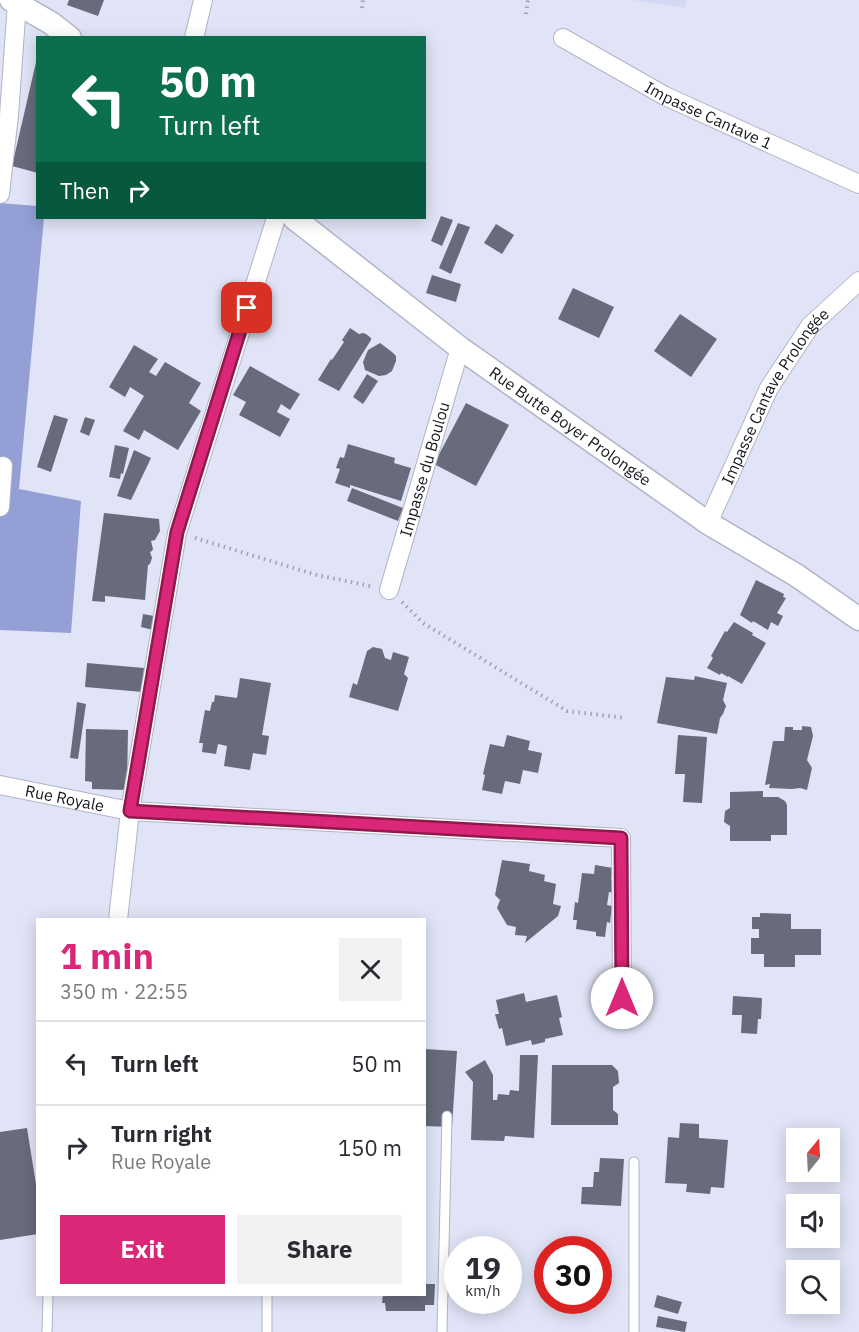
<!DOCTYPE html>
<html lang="en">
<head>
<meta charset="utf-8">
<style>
	body { margin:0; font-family:"IBM Plex Sans",sans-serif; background:#f2f2f3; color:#2b2b33; height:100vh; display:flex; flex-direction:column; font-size:22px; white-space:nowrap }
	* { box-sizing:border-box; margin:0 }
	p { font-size:20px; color:#7c7c81 }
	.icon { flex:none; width:33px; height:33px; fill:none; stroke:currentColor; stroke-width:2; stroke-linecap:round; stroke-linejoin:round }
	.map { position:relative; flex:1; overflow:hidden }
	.sheet { position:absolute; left:36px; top:918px; width:390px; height:378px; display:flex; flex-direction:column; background:#fff; border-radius:0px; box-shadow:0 3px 15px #0003 }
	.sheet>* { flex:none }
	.hud { position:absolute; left:36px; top:36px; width:390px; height:183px; border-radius:0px; box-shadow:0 3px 15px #0003; background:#0b6e4f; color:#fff; overflow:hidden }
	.needle { width:39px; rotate:18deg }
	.controls { position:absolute; left:786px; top:1128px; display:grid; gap:12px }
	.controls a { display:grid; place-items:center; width:54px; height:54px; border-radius:0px; background:#fff; box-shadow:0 3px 15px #0003; font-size:30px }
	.speed { position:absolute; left:444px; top:1236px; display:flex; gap:12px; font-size:30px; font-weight:700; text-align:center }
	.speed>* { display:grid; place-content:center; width:78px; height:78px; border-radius:50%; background:#fff; box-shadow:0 3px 15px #0003; line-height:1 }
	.speed small { font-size:15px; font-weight:400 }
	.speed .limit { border:9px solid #d22; background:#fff; color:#111 }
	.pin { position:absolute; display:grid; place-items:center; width:51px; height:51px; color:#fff; margin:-26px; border-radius:12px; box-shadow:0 3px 9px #0006 }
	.me { position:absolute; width:66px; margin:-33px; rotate:0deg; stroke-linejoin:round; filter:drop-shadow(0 0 4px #0008) }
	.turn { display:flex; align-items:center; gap:21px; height:126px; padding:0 24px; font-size:27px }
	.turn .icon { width:78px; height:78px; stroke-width:2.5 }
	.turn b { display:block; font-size:42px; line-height:51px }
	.then { display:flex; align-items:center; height:57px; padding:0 24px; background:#0003; gap:12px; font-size:22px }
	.round { display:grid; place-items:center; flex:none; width:63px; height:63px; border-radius:0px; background:#f2f2f3 }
	.overview { display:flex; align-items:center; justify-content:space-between; height:102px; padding:0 24px }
	h1 { font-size:36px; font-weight:700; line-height:45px; color:#db2777 }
	.button { display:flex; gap:12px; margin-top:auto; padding:12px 24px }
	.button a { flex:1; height:69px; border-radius:0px; background:#db2777; color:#fff; font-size:24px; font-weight:700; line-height:69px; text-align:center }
	.button a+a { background:#f2f2f3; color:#2b2b33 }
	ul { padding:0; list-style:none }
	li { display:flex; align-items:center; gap:18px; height:84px; padding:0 24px; border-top:2px solid #e1e1e2 }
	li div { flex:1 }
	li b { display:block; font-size:22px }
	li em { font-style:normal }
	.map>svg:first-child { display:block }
	.built { fill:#d3d9f2 }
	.forest { fill:#949fd6 }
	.building { fill:#676b7b }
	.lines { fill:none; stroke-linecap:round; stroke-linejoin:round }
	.service-casing { stroke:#b0b4c6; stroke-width:11 }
	.minor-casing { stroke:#b0b4c6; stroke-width:20 }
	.tertiary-casing { stroke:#b0b4c6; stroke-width:25 }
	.path { stroke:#9ea2b0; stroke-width:4; stroke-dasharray:1.5 4.5; stroke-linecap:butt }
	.service { stroke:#fff; stroke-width:9 }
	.minor { stroke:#fff; stroke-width:18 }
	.tertiary { stroke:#fff; stroke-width:22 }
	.route-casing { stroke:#8e194d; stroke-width:15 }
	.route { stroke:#db2777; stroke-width:10 }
	.labels { text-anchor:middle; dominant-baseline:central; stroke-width:6; stroke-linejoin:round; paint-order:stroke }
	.street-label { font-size:16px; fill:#181920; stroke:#eff1fd }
</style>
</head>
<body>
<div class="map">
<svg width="859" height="1332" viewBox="0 0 859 1332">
	<rect width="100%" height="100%" fill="#e0e4f6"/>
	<path class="built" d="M 633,0 L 687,0 L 685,8 Z"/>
	<path class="forest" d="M 0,203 L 37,206 L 38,218 L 44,218 L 19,489 L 81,501 L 71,633 L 0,630 Z"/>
	<g class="building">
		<path d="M 69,0 L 104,0 L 98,16 L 67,5 Z"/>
		<path d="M 37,58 L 38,58 L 38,173 L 12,166 Z"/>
		<path d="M 441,216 L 453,220 L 442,246 L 431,241 Z"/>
		<path d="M 458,223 L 470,227 L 451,274 L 439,268 Z"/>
		<path d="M 496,224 L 514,235 L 502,254 L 484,243 Z"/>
		<path d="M 432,275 L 461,284 L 456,302 L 426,293 Z"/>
		<path d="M 573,288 L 614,307 L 599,338 L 558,319 Z"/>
		<path d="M 680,314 L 717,339 L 691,377 L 654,351 Z"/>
		<path d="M 350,328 L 359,334 L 363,333 L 366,334 L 371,338 L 371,340 L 339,391 L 318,380 L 331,359 L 332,360 L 344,342 L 342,340 Z"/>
		<path d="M 380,343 L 392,352 L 396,356 L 396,361 L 392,371 L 386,375 L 379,376 L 365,370 L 363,362 L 368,350 Z"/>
		<path d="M 134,345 L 158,359 L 149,372 L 156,376 L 165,362 L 201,383 L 189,403 L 201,411 L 178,450 L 144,430 L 139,440 L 123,431 L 144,396 L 130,387 L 125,397 L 109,387 Z"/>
		<path d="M 250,366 L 300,394 L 290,410 L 281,404 L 277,412 L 290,419 L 280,437 L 239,415 L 246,402 L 233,395 Z"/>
		<path d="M 367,374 L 378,381 L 363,404 L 353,397 Z"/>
		<path d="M 466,403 L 509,425 L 476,486 L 434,464 Z"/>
		<path d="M 54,415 L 68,419 L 51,472 L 37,467 Z"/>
		<path d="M 85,417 L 95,420 L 89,436 L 80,432 Z"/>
		<path d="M 348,444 L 395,458 L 394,463 L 411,468 L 401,501 L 350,485 L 350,488 L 335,483 L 340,469 L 336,468 L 340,457 L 344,458 Z"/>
		<path d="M 115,445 L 129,448 L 123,474 L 121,473 L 120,479 L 109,477 Z"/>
		<path d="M 134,450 L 151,458 L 131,500 L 117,496 Z"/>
		<path d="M 352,488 L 403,508 L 398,521 L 347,501 Z"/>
		<path d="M 104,513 L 159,519 L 160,531 L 155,540 L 151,541 L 153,549 L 152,551 L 150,552 L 152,558 L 150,564 L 148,565 L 145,600 L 105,596 L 105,602 L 92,601 Z"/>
		<path d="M 756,580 L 784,594 L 783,597 L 786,598 L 777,613 L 783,616 L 778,626 L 771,622 L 768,630 L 753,621 L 752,623 L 740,615 Z"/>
		<path d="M 143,614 L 160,617 L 157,631 L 141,627 Z"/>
		<path d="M 734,622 L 753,633 L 752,635 L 766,643 L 742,684 L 728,676 L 728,677 L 721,673 L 720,675 L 707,668 L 713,658 L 711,656 L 725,631 L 727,632 Z"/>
		<path d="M 373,647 L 382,649 L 385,658 L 391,660 L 393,652 L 409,657 L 404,674 L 408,678 L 398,711 L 349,697 L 353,683 L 357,685 L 367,651 Z"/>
		<path d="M 87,663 L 144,668 L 143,692 L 85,687 Z"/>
		<path d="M 695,676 L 727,683 L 723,700 L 726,706 L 723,714 L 720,718 L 717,734 L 657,723 L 666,677 L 694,680 Z"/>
		<path d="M 240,678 L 271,683 L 262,735 L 269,736 L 266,755 L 253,753 L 250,770 L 224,766 L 227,746 L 218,744 L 216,754 L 202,752 L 203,743 L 199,743 L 205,710 L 210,711 L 212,702 L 214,702 L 215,695 L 237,698 Z"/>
		<path d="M 77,702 L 86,704 L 78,759 L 70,758 Z"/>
		<path d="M 802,726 L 811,727 L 813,736 L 807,760 L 812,768 L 807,790 L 800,788 L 792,789 L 769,788 L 770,784 L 765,785 L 773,741 L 784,741 L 785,727 L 793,727 L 793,730 L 802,730 Z"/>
		<path d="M 86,729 L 128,730 L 127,790 L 92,789 L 92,782 L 85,781 Z"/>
		<path d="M 507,735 L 530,741 L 528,750 L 542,753 L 538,773 L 523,770 L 520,784 L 505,781 L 502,794 L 482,790 L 485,775 L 483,774 L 490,744 L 504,747 Z"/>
		<path d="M 678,735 L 707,737 L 702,803 L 683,802 L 685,774 L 675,774 Z"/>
		<path d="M 763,791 L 763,797 L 778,797 L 785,801 L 787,805 L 787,835 L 771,835 L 771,841 L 730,841 L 730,826 L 724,822 L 725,811 L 730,808 L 730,792 Z"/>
		<path d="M 502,860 L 530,864 L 529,871 L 545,875 L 544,881 L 556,884 L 553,904 L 561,906 L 558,916 L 525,943 L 527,936 L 515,935 L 516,927 L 507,925 L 497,908 L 500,900 L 495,895 Z"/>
		<path d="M 595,865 L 613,868 L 611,879 L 616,880 L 615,893 L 609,892 L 607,905 L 612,906 L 610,923 L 607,922 L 605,937 L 596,936 L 596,932 L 576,929 L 577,920 L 573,920 L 575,902 L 578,903 L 582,873 L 594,874 Z"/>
		<path d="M 760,913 L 791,914 L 791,929 L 821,929 L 821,955 L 795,955 L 795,967 L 764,967 L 764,954 L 751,954 L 751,938 L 759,938 L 759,929 L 752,929 L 752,917 L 760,917 Z"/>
		<path d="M 524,993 L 526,1002 L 557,995 L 562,1017 L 559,1018 L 563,1035 L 545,1039 L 545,1042 L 532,1045 L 531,1040 L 506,1046 L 502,1028 L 499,1029 L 495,1014 L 499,1014 L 496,1000 Z"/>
		<path d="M 733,996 L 762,998 L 761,1019 L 758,1019 L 757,1034 L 741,1033 L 742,1015 L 732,1015 Z"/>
		<path d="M 424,1049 L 457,1051 L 452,1127 L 424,1126 Z"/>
		<path d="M 520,1055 L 538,1055 L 534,1138 L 505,1136 L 504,1141 L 471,1140 L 473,1082 L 465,1072 L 485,1060 L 493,1075 L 493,1100 L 497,1100 L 498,1094 L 509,1095 L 510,1090 L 519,1091 Z"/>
		<path d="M 552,1065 L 612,1065 L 618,1071 L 619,1083 L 613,1087 L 613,1110 L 618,1114 L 618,1125 L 551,1125 Z"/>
		<path d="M 680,1123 L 699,1124 L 699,1138 L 728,1140 L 724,1188 L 711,1187 L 710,1194 L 686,1192 L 687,1184 L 665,1183 L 668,1137 L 679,1138 Z"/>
		<path d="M 27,1128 L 38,1197 L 38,1234 L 0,1240 L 0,1132 Z"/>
		<path d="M 600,1158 L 624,1159 L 621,1206 L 581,1204 L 582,1187 L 593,1187 L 594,1172 L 599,1172 Z"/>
		<path d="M 424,1284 L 435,1284 L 434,1305 L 425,1305 L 425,1311 L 386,1311 L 385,1303 L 382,1303 L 383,1294 L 424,1294 Z"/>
		<path d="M 657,1295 L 682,1302 L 678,1314 L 654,1307 Z"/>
		<path d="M 658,1316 L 687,1322 L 685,1332 L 656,1327 Z"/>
	</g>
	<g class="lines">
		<g class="service-casing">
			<g id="service">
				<path d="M 634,1162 L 634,1332"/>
				<path d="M 47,1332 L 48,1294"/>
				<path d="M 267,1332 L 267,1294"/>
				<path d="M 442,1332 L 447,1116"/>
			</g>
		</g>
		<g class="minor-casing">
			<g id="minor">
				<path d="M 194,38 L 203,0"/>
				<path id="s1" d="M 563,38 L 665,96 L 859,184"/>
				<path d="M 0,194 L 9,115 L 17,3"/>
				<path d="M 0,507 L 3,466"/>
				<path id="s2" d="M 708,523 L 769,388 L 810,326 L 859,281"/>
				<path id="s3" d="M 389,590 L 460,348"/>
				<path id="s4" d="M 0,785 L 130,811 L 177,533 L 276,218"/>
				<path d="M 118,920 L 130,811 L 621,838 L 622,998"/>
			</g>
		</g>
		<g class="tertiary-casing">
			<g id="tertiary">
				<path d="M 11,0 L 51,23 L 70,38"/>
				<path id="s5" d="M 294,218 L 460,348 L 708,523 L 796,575 L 859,619"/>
			</g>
		</g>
		<g class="path">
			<path d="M 362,8 L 363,0"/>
			<path d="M 526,14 L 528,0"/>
			<path d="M 195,538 L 317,575 L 370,586"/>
			<path d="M 402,602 L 423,623 L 567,711 L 626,718"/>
		</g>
		<use href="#service" class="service"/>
		<use href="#minor" class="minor"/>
		<use href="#tertiary" class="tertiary"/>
	</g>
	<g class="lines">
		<g class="route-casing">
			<path id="route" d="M 247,308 L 177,532 L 130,811 L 621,838 L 622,998"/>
		</g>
		<use href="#route" class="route"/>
	</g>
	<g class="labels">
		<g class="street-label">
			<text stroke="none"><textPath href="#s1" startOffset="165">Impasse Cantave 1</textPath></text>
			<text stroke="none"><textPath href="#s2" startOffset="144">Impasse Cantave Prolongée</textPath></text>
			<text stroke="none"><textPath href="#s5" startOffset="346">Rue Butte Boyer Prolongée</textPath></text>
			<text stroke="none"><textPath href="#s3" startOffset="126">Impasse du Boulou</textPath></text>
			<text stroke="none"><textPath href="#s4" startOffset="66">Rue Royale</textPath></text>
		</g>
	</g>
</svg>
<div class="controls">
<a><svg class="needle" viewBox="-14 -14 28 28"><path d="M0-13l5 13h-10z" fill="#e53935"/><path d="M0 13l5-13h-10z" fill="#7c7c81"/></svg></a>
<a><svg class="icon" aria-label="sound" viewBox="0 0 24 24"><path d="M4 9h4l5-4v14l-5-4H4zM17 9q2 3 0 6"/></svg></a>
<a><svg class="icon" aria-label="search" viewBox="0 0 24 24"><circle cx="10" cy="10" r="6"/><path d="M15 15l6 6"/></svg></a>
</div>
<div class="speed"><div>19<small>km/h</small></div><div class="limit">30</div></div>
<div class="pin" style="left:247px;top:308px;background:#d93025"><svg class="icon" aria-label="arrive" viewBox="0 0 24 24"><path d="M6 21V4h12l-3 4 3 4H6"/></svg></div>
<svg class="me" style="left:622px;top:998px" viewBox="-20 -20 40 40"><circle r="19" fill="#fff"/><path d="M0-13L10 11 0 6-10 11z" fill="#db2777"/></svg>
<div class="hud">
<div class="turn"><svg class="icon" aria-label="left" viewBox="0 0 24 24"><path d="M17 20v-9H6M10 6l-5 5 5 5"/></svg><div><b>50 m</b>Turn left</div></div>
<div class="then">Then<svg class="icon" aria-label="right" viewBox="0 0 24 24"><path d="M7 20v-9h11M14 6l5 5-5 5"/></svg></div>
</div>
<section class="sheet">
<div class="overview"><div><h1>1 min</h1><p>350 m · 22:55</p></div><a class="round"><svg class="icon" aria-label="close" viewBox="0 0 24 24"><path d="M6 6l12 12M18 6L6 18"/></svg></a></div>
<ul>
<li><svg class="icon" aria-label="left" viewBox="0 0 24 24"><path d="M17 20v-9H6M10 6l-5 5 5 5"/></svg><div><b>Turn left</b></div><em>50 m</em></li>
<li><svg class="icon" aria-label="right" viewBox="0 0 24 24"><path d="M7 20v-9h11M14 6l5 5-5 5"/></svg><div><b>Turn right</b><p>Rue Royale</p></div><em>150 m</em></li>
</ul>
<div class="button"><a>Exit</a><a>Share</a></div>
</section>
</div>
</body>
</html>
